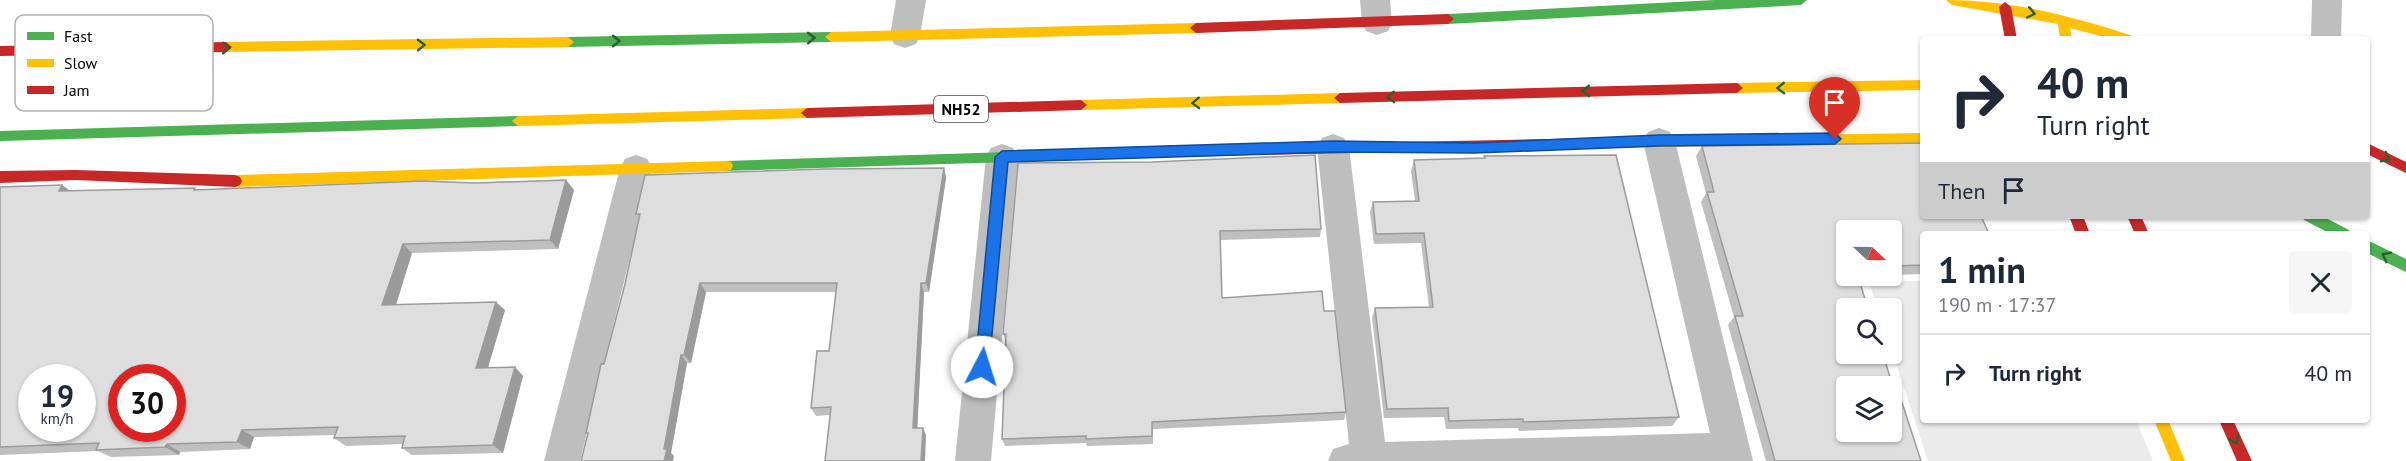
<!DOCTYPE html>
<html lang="en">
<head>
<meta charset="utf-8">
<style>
	body { margin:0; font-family:"PT Sans",sans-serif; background:#f6f6f7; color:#1f2937; height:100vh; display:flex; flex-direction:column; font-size:22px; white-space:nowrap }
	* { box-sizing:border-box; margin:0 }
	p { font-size:20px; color:#747a83 }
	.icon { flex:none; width:33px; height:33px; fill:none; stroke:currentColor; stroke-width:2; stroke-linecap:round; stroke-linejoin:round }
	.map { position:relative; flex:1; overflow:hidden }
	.panel { position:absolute; left:1920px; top:231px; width:450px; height:192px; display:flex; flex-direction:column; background:#fff; border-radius:6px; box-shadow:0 2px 4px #0004 }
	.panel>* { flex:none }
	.guide { position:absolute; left:1920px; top:36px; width:450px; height:183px; border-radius:6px; box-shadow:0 2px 4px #0004; background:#fff; color:#1f2937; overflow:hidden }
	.needle { width:39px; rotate:112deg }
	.tools { position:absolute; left:1836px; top:220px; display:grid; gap:12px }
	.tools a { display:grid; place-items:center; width:66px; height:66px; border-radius:6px; background:#fff; box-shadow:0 2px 4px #0004; font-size:30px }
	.speed { position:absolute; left:18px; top:364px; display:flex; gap:12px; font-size:30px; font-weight:700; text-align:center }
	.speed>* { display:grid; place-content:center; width:78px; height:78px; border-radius:50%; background:#fff; box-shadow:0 2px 4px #0004; line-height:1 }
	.speed small { font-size:15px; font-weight:400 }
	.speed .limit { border:9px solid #d22; background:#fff; color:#111 }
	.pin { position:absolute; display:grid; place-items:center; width:51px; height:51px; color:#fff; margin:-62px -26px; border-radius:50% 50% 50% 0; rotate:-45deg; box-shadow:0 0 6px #0007 }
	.pin .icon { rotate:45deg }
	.me { position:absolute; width:66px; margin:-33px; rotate:5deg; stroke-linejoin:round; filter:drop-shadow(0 0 4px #0008) }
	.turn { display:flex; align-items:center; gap:21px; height:126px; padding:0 18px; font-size:27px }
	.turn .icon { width:78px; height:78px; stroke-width:2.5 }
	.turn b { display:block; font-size:42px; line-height:51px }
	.then { display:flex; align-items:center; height:57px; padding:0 18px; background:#0003; gap:12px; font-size:22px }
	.round { display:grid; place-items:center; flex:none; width:63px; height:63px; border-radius:6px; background:#f6f6f7 }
	.summary { display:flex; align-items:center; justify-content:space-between; height:102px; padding:0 18px }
	h1 { font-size:36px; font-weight:700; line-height:45px }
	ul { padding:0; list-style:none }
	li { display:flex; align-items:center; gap:18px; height:78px; padding:0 18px; border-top:2px solid #e0e1e3 }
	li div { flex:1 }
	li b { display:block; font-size:22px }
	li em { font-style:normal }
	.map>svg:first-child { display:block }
	.green { fill:#ebebeb }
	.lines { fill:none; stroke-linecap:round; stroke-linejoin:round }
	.street { fill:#bebebe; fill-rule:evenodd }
	.fast { fill:#4caf50; fill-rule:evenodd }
	.slow { fill:#ffc107; fill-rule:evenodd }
	.jam { fill:#c62828; fill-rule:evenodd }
	.wall { fill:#bfbfbf }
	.shaded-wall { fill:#9b9b9b }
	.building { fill:#dedede; stroke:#9b9b9b; stroke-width:1.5; fill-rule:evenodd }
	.oneway { stroke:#2a602c }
	.route { fill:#1a73e8; stroke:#114b97; stroke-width:1.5 }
	.labels { text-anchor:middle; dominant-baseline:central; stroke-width:5; stroke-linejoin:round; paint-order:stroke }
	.shield { fill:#fff; stroke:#4c4c4c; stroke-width:1.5 }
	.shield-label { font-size:16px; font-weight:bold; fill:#000 }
	.key { fill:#fff; stroke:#b2b2b2; stroke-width:1.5 }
	.key-label { font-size:16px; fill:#000 }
</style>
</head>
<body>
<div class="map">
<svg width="2406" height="461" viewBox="0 0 2406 461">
	<rect width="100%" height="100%" fill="#fff"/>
	<path class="green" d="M 1923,281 L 1923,420 L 2136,420 L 2153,461 L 1928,461 L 1892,351 L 1892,309 L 1878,309 L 1869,282 Z"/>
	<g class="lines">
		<g class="street">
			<path d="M 896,0 L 926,0 L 920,36 L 916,44 L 905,48 L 894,44 L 890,36 Z"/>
			<path d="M 1360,0 L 1390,0 L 1392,23 L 1388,31 L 1377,35 L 1366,31 L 1362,23 Z"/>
			<path d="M 2312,0 L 2342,0 L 2341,39 L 2311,39 Z"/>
			<path d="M 1659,128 L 1670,132 L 1675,141 L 1753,461 L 1328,461 L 1333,449 L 1349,444 L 1317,147 L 1322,138 L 1333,134 L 1344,138 L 1349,147 L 1385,442 L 1710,433 L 1643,141 L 1648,132 Z"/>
			<path d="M 1002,144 L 1013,148 L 1018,157 L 991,461 L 955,461 L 986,157 L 991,148 Z"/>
			<path d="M 636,155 L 647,159 L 652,168 L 580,461 L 544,461 L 620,168 L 625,159 Z"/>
		</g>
		<g class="fast">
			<path d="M 1715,0 L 1807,0 L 1801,5 L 1448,24 L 1442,19 L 1448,14 Z"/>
			<path d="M 831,32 L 837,37 L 831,42 L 568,47 L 562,42 L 568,37 Z"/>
			<path d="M 518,116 L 524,121 L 518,126 L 0,141 L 0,131 Z"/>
			<path d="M 1202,146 L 1207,147 L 1209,151 L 1207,155 L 1202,156 L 726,171 L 721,170 L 719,166 L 721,162 L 726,161 Z"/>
			<path d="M 2302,216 L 2322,216 L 2349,230 L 2351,234 L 2331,234 L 2304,220 Z"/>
			<path d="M 2367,240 L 2406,259 L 2406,272 L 2367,253 Z"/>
		</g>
		<g class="slow">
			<path d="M 1946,0 C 2011,0 2072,16 2133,36 L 2135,39 L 2112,39 L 2070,28 L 2072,39 L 2060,39 L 2058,24 L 1952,5 Z"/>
			<path d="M 1196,23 L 1202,28 L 1196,33 L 831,42 L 825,37 L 831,32 Z"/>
			<path d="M 568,37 L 574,42 L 568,47 L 226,52 L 220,47 L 226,42 Z"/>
			<path d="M 1923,80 L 1923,90 L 1737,93 L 1731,88 L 1737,83 Z"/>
			<path d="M 1340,93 L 1346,98 L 1340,103 L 1081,110 L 1075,105 L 1081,100 Z"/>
			<path d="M 807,108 L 813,113 L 807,118 L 518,126 L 512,121 L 518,116 Z"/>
			<path d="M 1923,133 L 1923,143 L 1602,148 L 1597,147 L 1596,143 L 1597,139 L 1602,138 Z"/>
			<path d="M 726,161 L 731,162 L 733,166 L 731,170 L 726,171 L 235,187 L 230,185 L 228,181 L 230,177 L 235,175 Z"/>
			<path d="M 2154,420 L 2168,420 L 2185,461 L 2171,461 Z"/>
		</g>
		<g class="jam">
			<path d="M 2005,2 L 2011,7 L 2017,39 L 2005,39 L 1999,7 Z"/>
			<path d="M 1448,14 L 1454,19 L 1448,24 L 1196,33 L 1190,28 L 1196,23 Z"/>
			<path d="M 226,42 L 232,47 L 226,52 L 0,56 L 0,46 Z"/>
			<path d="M 1737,83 L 1743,88 L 1737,93 L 1340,103 L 1334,98 L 1340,93 Z"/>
			<path d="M 1081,100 L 1087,105 L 1081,110 L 807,118 L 801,113 L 807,108 Z"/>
			<path d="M 1602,138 L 1607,139 L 1608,143 L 1607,147 L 1602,148 L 1202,156 L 1197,155 L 1195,151 L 1197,147 L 1202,146 Z"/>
			<path d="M 2367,143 L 2406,162 L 2406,173 L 2367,154 Z"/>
			<path d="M 76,170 L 235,175 L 240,177 L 242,181 L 240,185 L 235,187 L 76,180 L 0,183 L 0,171 Z"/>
			<path d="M 2069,216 L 2083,216 L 2090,234 L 2076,234 Z"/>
			<path d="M 2127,216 L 2141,216 L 2149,234 L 2135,234 Z"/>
			<path d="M 2219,420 L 2233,420 L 2252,461 L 2237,461 Z"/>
		</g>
	</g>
	<g class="wall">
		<path d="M 1702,146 L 1923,234 L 1923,274 L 1892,275 L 1892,231 L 1846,276 L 1893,387 L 1921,461 L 1766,461 L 1728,325 L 1734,317 L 1701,202 L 1706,193 L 1696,156 Z"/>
		<path d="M 1484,156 L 1679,417 L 1672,426 L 1519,431 L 1518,428 L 1446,429 L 1444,417 L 1384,418 L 1372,318 L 1375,308 L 1429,307 L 1421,243 L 1374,244 L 1370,212 L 1373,202 L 1415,201 L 1411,171 L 1414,160 L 1484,158 Z"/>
		<path d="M 1018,163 L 1321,229 L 1320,237 L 1220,240 L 1222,298 L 1324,311 L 1346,412 L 1344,420 L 1153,429 L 1153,444 L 1087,446 L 1086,443 L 1005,446 L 1002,439 L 1006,342 L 1003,334 Z"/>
		<path d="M 944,168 L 946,178 L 929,292 L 924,292 L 917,428 L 926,435 L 830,415 L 816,416 L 811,408 L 829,351 L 836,292 L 706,292 L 691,363 L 687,363 L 671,453 L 674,456 L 588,434 L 586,433 L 625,284 L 639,219 L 636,214 Z"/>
		<path d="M 566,180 L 574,190 L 558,249 L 412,253 L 396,305 L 505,310 L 488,368 L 523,376 L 503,453 L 412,455 L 402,448 L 403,444 L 346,446 L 334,438 L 335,435 L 254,437 L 250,449 L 180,452 L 179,455 L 111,457 L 98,451 L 0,455 L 0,187 L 62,185 L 70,191 L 197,190 Z"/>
	</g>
	<g class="shaded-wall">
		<path d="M 944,168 L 946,178 L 929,292 L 926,283 Z"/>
		<path d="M 566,180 L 574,190 L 558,249 L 550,240 Z"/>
		<path d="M 62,185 L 76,195 L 59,191 Z"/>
		<path d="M 403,244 L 412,253 L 393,314 L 382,305 Z"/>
		<path d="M 700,283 L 706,292 L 691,363 L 684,355 Z"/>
		<path d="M 921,283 L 924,292 L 917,435 L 913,428 Z"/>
		<path d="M 496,302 L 505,310 L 485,377 L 476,368 Z"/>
		<path d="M 681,355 L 687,363 L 671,453 L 674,456 L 673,461 L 664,461 L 664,449 Z"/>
		<path d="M 515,367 L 523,376 L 503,453 L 493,445 Z"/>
		<path d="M 923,428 L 926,435 L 925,461 L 921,461 Z"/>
		<path d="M 242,430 L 254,437 L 250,449 L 237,442 Z"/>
		<path d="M 167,444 L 180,452 L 179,455 L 165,447 Z"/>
	</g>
	<g class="building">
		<path d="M 1923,143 L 1923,216 L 1981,216 L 1989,234 L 1923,234 L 1923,265 L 1892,266 L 1892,231 L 1846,231 L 1846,276 L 1858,276 L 1868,309 L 1846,309 L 1846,354 L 1883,354 L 1893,387 L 1897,387 L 1921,461 L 1775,461 L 1735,316 L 1743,316 L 1707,192 L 1714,192 L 1702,146 ZM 1846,387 L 1892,387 L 1892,432 L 1846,432 Z"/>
		<path d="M 1315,155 L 1321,229 L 1220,231 L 1222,298 L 1322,291 L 1324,311 L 1335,311 L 1346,412 L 1152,422 L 1152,436 L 1086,439 L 1086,436 L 1002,439 L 1006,334 L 1003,334 L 1018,163 L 1152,162 Z"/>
		<path d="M 1616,155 L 1679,417 L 1523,422 L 1523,419 L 1449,421 L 1448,408 L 1387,409 L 1375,308 L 1433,307 L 1424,233 L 1376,234 L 1373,202 L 1419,201 L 1414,160 L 1485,158 L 1484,156 Z"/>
		<path d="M 944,168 L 926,283 L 921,283 L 913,428 L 923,428 L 921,461 L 825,461 L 831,407 L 811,408 L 817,351 L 829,351 L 837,283 L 700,283 L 684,355 L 681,355 L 664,449 L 667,449 L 664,461 L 581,461 L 588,433 L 586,433 L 601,364 L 604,364 L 625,284 L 640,214 L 636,214 L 645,175 L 824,169 Z"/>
		<path d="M 566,180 L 550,240 L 403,244 L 382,305 L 496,302 L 476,368 L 515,367 L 493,445 L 402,448 L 405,436 L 334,438 L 338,427 L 242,430 L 237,442 L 167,444 L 165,447 L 96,450 L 99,443 L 0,447 L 0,187 L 62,185 L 59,191 L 195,188 L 194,190 L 423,181 L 475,183 ZM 32,378 L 82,378 L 82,429 L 32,429 ZM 122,378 L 172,378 L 172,429 L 122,429 Z"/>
	</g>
	<defs><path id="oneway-chevron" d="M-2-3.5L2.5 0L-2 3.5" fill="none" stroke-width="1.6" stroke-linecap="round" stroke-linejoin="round" transform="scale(1.5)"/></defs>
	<g class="oneway">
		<use href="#oneway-chevron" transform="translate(2031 13) rotate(12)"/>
		<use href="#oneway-chevron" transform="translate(811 38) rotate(-1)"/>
		<use href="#oneway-chevron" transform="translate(616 41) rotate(-1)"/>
		<use href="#oneway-chevron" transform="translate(421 45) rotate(-1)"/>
		<use href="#oneway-chevron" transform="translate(226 48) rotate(-1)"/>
		<use href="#oneway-chevron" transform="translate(1781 88) rotate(179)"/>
		<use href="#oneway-chevron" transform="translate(1586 91) rotate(179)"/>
		<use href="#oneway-chevron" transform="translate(1391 97) rotate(178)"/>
		<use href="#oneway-chevron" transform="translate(1196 103) rotate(178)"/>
		<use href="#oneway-chevron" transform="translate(2386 158) rotate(28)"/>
		<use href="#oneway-chevron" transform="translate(2386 256) rotate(-153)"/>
		<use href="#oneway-chevron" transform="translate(2235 440) rotate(66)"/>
	</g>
	<path class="route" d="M 1835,133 L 1841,139 L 1835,144 L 1659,146 L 1475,153 L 1333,152 L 1008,162 L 989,367 L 987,372 L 982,374 L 977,372 L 975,367 L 995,157 L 1002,151 L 1333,141 L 1475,143 L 1659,135 Z"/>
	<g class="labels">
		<rect class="shield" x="934" y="96" width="54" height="26" rx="4.5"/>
		<g class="shield-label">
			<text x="961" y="109">NH52</text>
		</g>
	</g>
	<rect x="15" y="15" width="198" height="96" rx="9" class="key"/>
	<rect x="27" y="32" width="27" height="8" fill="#4caf50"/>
	<rect x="27" y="59" width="27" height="8" fill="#ffc107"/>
	<rect x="27" y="86" width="27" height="8" fill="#c62828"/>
	<g class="key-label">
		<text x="64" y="42">Fast</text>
		<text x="64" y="69">Slow</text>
		<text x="64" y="96">Jam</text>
	</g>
</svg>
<div class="tools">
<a><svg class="needle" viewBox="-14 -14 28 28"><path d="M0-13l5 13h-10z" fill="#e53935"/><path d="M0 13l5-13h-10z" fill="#747a83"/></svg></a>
<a><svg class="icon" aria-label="search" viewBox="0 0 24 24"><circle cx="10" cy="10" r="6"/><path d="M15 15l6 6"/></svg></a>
<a><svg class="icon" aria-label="layers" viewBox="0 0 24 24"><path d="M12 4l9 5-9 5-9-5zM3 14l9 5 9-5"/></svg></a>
</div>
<div class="speed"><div>19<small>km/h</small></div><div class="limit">30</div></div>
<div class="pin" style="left:1835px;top:139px;background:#d93025"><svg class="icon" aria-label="arrive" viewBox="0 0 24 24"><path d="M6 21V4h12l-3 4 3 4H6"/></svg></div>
<svg class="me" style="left:982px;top:367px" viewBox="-20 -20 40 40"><circle r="19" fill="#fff"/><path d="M0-13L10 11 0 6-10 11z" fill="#1a73e8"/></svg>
<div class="guide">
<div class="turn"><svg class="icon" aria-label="right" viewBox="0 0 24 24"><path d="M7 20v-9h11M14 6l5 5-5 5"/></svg><div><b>40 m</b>Turn right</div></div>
<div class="then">Then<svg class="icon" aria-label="arrive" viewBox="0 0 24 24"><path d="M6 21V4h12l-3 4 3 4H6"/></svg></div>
</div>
<section class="panel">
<div class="summary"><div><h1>1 min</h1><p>190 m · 17:37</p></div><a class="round"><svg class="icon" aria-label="close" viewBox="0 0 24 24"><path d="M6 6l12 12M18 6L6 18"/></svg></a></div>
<ul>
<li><svg class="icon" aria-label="right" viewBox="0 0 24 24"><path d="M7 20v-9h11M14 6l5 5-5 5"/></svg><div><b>Turn right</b></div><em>40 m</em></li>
</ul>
</section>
</div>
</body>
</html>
